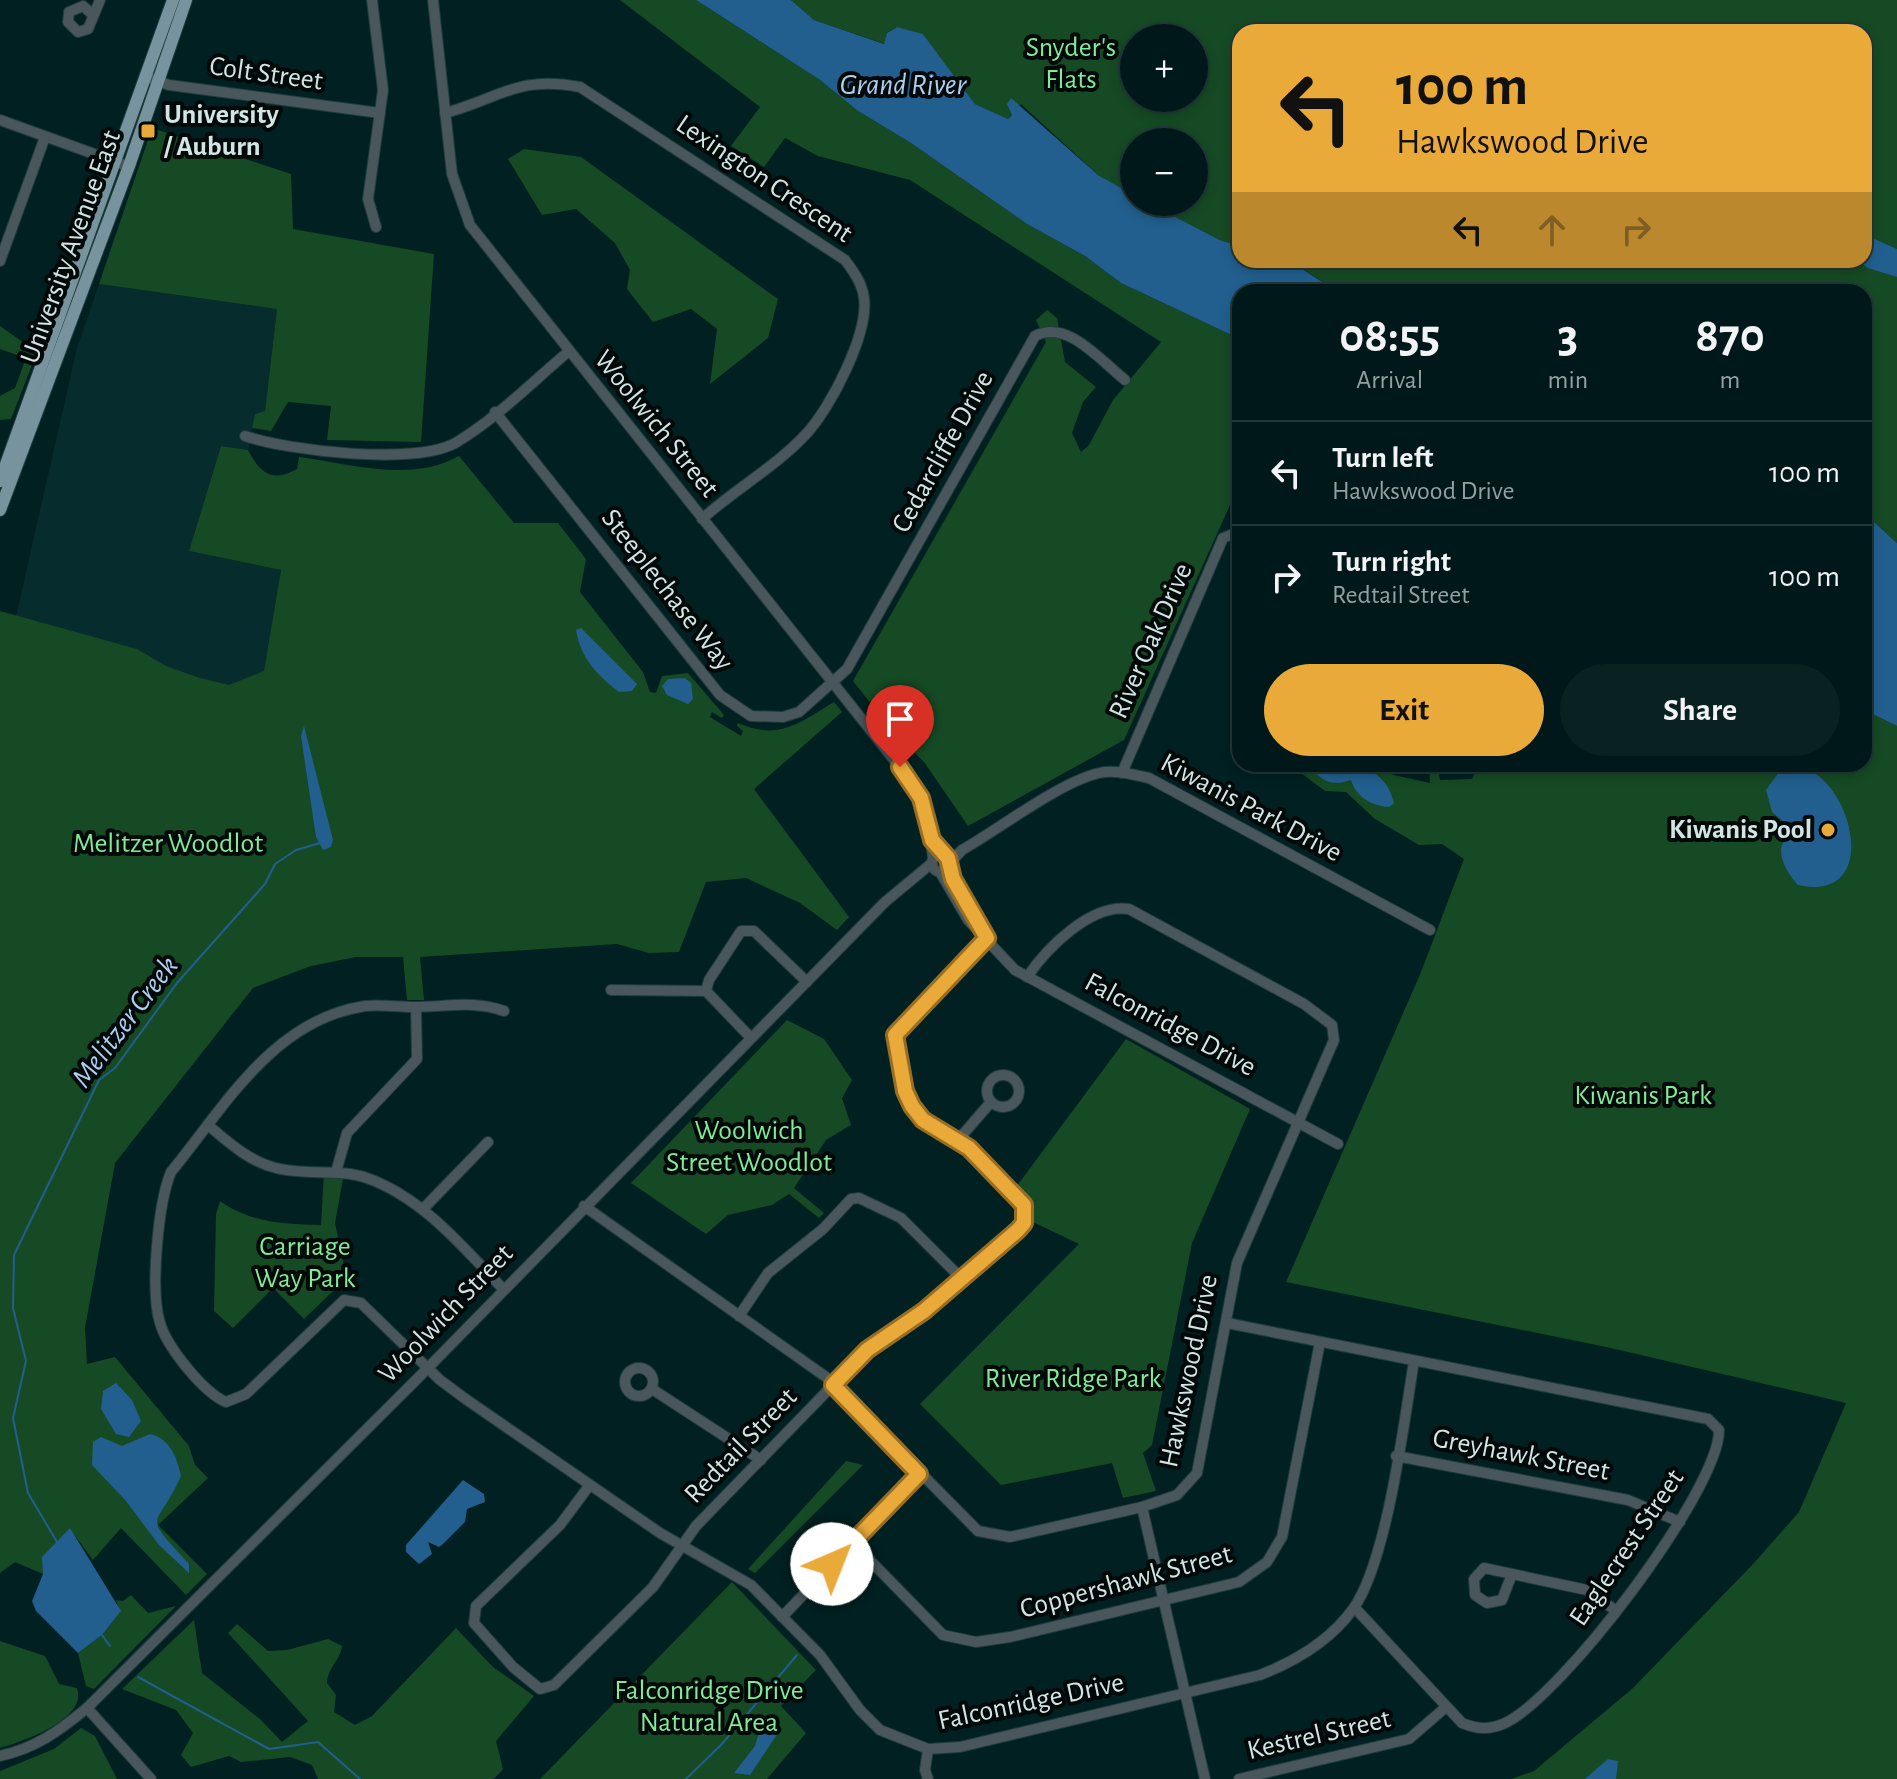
<!DOCTYPE html>
<html lang="en">
<head>
<meta charset="utf-8">
<style>
	body { margin:0; font-family:"Alegreya Sans",sans-serif; background:#0a2122; color:#f1f3f6; height:100vh; display:flex; flex-direction:column; font-size:30px; white-space:nowrap }
	* { box-sizing:border-box; margin:0 }
	p { font-size:26px; color:#95a0a2 }
	.icon { flex:none; width:44px; height:44px; fill:none; stroke:currentColor; stroke-width:2; stroke-linecap:round; stroke-linejoin:round }
	.map { position:relative; flex:1; overflow:hidden }
	.sheet { position:absolute; left:1232px; top:284px; width:640px; height:488px; display:flex; flex-direction:column; background:#001819; border-radius:24px; box-shadow:0 4px 12px #0003,0 0 0 2px #223738 }
	.sheet>* { flex:none }
	.banner { position:absolute; left:1232px; top:24px; width:640px; height:244px; border-radius:24px; box-shadow:0 4px 12px #0003,0 0 0 2px #223738; background:#eaaa39; color:#111; overflow:hidden }
	.tools { position:absolute; left:1120px; top:24px; display:grid; gap:16px }
	.tools a { display:grid; place-items:center; width:88px; height:88px; border-radius:50%; background:#001819; box-shadow:0 4px 12px #0003,0 0 0 2px #223738; font-size:40px }
	.pin { position:absolute; display:grid; place-items:center; width:68px; height:68px; color:#fff; margin:-82px -34px; border-radius:50% 50% 50% 0; rotate:-45deg; box-shadow:0 0 8px #0007 }
	.pin .icon { rotate:45deg }
	.me { position:absolute; width:88px; margin:-44px; rotate:44deg; stroke-linejoin:round; filter:drop-shadow(0 0 6px #0008) }
	.turn { display:flex; align-items:center; gap:28px; height:168px; padding:0 32px; font-size:36px }
	.turn .icon { width:104px; height:104px; stroke-width:2.5 }
	.turn b { display:block; font-size:56px; line-height:68px }
	.lanes { display:flex; align-items:center; height:76px; padding:0 32px; background:#0003; justify-content:center; gap:40px; direction:ltr }
	.lanes .off { opacity:.35 }
	.eta { display:flex; justify-content:space-evenly; align-items:center; height:136px; text-align:center }
	.eta b { font-size:48px; font-weight:600; line-height:56px }
	.action { display:flex; gap:16px; margin-top:auto; padding:16px 32px }
	.action a { flex:1; height:92px; border-radius:48px; background:#eaaa39; color:#111; font-size:32px; font-weight:600; line-height:92px; text-align:center }
	.action a+a { background:#0a2122; color:#f1f3f6 }
	ul { padding:0; list-style:none }
	li { display:flex; align-items:center; gap:24px; height:104px; padding:0 32px; border-top:2px solid #223738 }
	li div { flex:1 }
	li b { display:block; font-size:30px }
	li em { font-style:normal }
	.map>svg:first-child { display:block }
	.built { fill:#072c2d }
	.green { fill:#154a24; fill-rule:evenodd }
	.water { fill:#225f8f }
	.lines { fill:none; stroke-linecap:round; stroke-linejoin:round }
	.stream { stroke:#225f8f; stroke-width:2 }
	.minor-casing { stroke:#1d3c3c; stroke-width:12 }
	.major-casing { stroke:#1d3c3c; stroke-width:14 }
	.minor { stroke:#49565b; stroke-width:10 }
	.major { stroke:#77939d; stroke-width:12 }
	.route-casing { stroke:#986e25; stroke-width:20 }
	.route { stroke:#eaaa39; stroke-width:14 }
	.poi-dot { fill:#eaaa39; stroke:#000808; stroke-width:3 }
	.labels { text-anchor:middle; dominant-baseline:central; stroke-width:8; stroke-linejoin:round; paint-order:stroke }
	.park-label { font-size:28px; fill:#80eb98; stroke:#000808 }
	.street-label { font-size:28px; fill:#d2e5e5; stroke:#000808 }
	.poi-label { font-size:28px; font-weight:bold; fill:#d2e5e5; stroke:#000808; text-anchor:start }
	.water-label { font-size:30px; font-style:italic; fill:#abd0f1; stroke:#000808 }
</style>
</head>
<body>
<div class="map">
<svg width="1897" height="1779" viewBox="0 0 1897 1779">
	<rect width="100%" height="100%" fill="#002021"/>
	<path class="built" d="M 99,284 L 277,309 L 265,411 L 255,414 L 248,450 L 221,446 L 189,551 L 281,570 L 260,698 L 16,616 L 77,348 Z"/>
	<g class="green">
		<path d="M 620,0 L 696,0 L 820,80 L 858,111 L 911,143 L 1027,224 L 1085,256 L 1121,283 L 1240,339 L 1240,432 L 1237,431 L 1235,460 L 1240,464 L 1240,483 L 1124,740 L 968,826 L 924,762 L 891,729 L 853,681 L 1046,342 L 1036,320 L 1047,310 L 1057,318 L 1065,362 L 1096,387 L 1083,402 L 1072,433 L 1081,452 L 1089,445 L 1113,400 L 1161,342 L 910,180 L 818,156 L 785,138 L 764,167 L 731,146 L 760,107 Z"/>
		<path d="M 791,0 L 1897,0 L 1897,249 L 1864,234 L 1864,32 L 1240,32 L 1240,245 L 1222,241 L 1146,202 L 1194,202 L 1194,142 L 1134,142 L 1134,195 L 1098,175 L 1021,104 L 1008,119 L 975,104 L 923,34 L 896,27 L 887,33 L 885,44 L 814,20 ZM 1134,38 L 1194,38 L 1194,98 L 1134,98 Z"/>
		<path d="M 152,128 L 291,174 L 293,229 L 434,254 L 421,442 L 327,440 L 331,406 L 288,402 L 271,431 L 252,428 L 255,414 L 265,411 L 277,309 L 99,284 Z"/>
		<path d="M 524,149 L 581,157 L 778,299 L 768,338 L 710,384 L 717,329 L 691,309 L 653,322 L 627,289 L 630,270 L 615,243 L 576,209 L 542,215 L 508,159 Z"/>
		<path d="M 1289,260 L 1857,260 C 1870,269 1883,270 1897,277 L 1897,543 L 1864,513 L 1864,292 L 1338,292 Z"/>
		<path d="M 0,326 L 37,352 L 11,419 L 0,420 L 0,396 L 15,388 L 26,358 L 0,349 Z"/>
		<path d="M 221,446 L 248,450 C 260,473 272,483 297,469 L 299,457 C 350,464 412,483 459,456 L 514,523 L 558,523 L 586,559 L 580,592 L 643,672 L 650,692 L 656,693 L 662,676 L 688,673 L 724,715 L 722,718 L 712,712 L 710,717 L 741,736 L 743,731 L 737,726 L 738,723 C 779,741 799,723 834,702 L 842,712 L 754,789 L 849,917 L 837,930 L 800,903 L 746,878 L 706,882 L 679,952 L 649,953 L 617,944 L 420,957 L 424,1000 L 407,1000 L 403,957 L 356,957 L 311,966 L 253,988 L 115,1163 L 85,1328 L 87,1364 L 115,1357 L 189,1446 L 195,1465 L 208,1478 L 158,1525 L 207,1574 L 186,1595 L 121,1528 L 93,1560 L 70,1529 L 43,1574 L 15,1562 L 0,1573 L 0,611 L 137,649 L 166,666 L 200,678 L 229,685 L 264,671 L 281,570 L 189,551 Z"/>
		<path d="M 1864,710 L 1897,726 L 1897,1779 L 1511,1779 L 1534,1771 L 1633,1688 L 1754,1563 L 1799,1512 L 1846,1403 L 1611,1348 L 1286,1282 L 1421,972 L 1464,859 L 1442,844 L 1419,845 L 1375,819 L 1346,792 L 1325,791 L 1289,764 L 1377,764 L 1394,775 L 1430,783 L 1429,764 L 1437,764 L 1440,780 L 1472,779 L 1479,764 L 1864,764 Z"/>
		<path d="M 787,1020 L 824,1039 L 852,1080 L 842,1098 L 851,1125 L 826,1140 L 794,1188 L 824,1213 L 819,1218 L 789,1194 L 772,1205 L 728,1215 L 706,1234 L 631,1183 Z"/>
		<path d="M 1126,1039 L 1250,1109 L 1192,1243 L 1152,1445 L 1143,1453 L 1156,1491 L 1123,1498 L 1112,1463 L 1001,1485 L 920,1404 L 1079,1244 L 1031,1221 L 1029,1202 L 1016,1187 Z"/>
		<path d="M 324,1172 L 344,1173 L 335,1223 L 348,1285 L 332,1292 L 304,1319 L 273,1288 L 233,1328 L 214,1311 L 216,1214 L 220,1201 C 251,1223 284,1224 321,1225 Z"/>
		<path d="M 846,1461 L 863,1465 L 755,1573 L 748,1569 Z"/>
		<path d="M 732,1582 L 816,1670 L 781,1706 L 806,1733 L 767,1779 L 540,1779 Z"/>
		<path d="M 131,1595 L 148,1613 L 176,1606 L 94,1689 L 86,1686 L 78,1653 L 102,1635 L 120,1612 L 116,1600 L 123,1601 Z"/>
		<path d="M 194,1620 L 202,1673 L 261,1720 L 282,1742 L 308,1721 L 228,1633 L 237,1624 L 268,1651 L 287,1650 L 328,1639 L 342,1646 C 340,1661 328,1667 327,1683 L 336,1695 L 334,1712 L 355,1725 L 372,1716 L 456,1628 L 493,1667 L 534,1696 L 496,1741 L 503,1769 L 494,1779 L 318,1779 L 312,1765 L 290,1757 L 241,1762 L 229,1756 L 191,1767 L 181,1755 L 193,1733 L 176,1710 L 122,1689 Z"/>
		<path d="M 0,1641 L 45,1656 L 59,1684 L 77,1688 C 88,1719 24,1741 0,1748 Z"/>
		<path d="M 81,1728 L 95,1736 L 117,1779 L 0,1779 L 0,1771 L 54,1749 Z"/>
	</g>
	<g class="water">
		<path d="M 696,0 L 791,0 L 814,20 L 884,44 L 887,33 L 897,27 L 923,34 L 975,104 L 1008,119 L 1012,115 L 1007,104 L 1011,98 L 1098,175 L 1134,195 L 1134,202 L 1146,202 L 1222,241 L 1240,245 L 1240,260 L 1288,260 L 1338,292 L 1240,292 L 1240,339 L 1121,283 L 1085,256 L 1027,224 L 911,143 L 858,111 L 820,80 Z"/>
		<path d="M 1864,234 L 1897,249 L 1897,277 L 1868,268 L 1857,260 L 1864,260 Z"/>
		<path d="M 1864,513 L 1897,543 L 1897,726 L 1864,710 Z"/>
		<path d="M 581,628 L 637,684 L 632,691 L 619,692 C 597,675 581,659 576,630 Z"/>
		<path d="M 685,678 L 691,683 L 693,699 L 688,704 L 667,695 L 662,686 L 668,679 Z"/>
		<path d="M 304,726 L 333,840 L 331,847 L 323,850 L 316,837 L 301,736 Z"/>
		<path d="M 1309,764 C 1344,764 1384,760 1394,803 L 1389,807 C 1372,806 1356,797 1351,780 C 1331,787 1320,781 1309,764 Z"/>
		<path d="M 1800,767 C 1853,778 1883,904 1798,885 C 1781,867 1767,834 1807,833 L 1809,826 L 1804,821 L 1784,822 L 1772,812 L 1766,790 L 1779,772 Z"/>
		<path d="M 116,1383 L 132,1400 L 141,1421 L 129,1437 L 116,1434 L 101,1409 L 103,1391 Z"/>
		<path d="M 150,1434 C 170,1438 177,1458 181,1476 C 156,1532 140,1510 189,1564 L 189,1573 L 159,1545 L 126,1501 L 92,1465 L 93,1442 L 101,1437 L 122,1446 Z"/>
		<path d="M 463,1480 L 484,1494 L 485,1502 L 467,1509 L 465,1522 L 443,1544 L 439,1547 L 428,1542 L 432,1554 L 419,1564 L 406,1552 L 406,1545 Z"/>
		<path d="M 70,1528 L 121,1611 L 102,1635 L 78,1653 L 36,1611 L 32,1601 L 43,1574 L 42,1557 Z"/>
		<path d="M 775,1718 L 780,1730 L 750,1775 L 734,1773 L 755,1746 L 762,1722 Z"/>
		<path d="M 1608,1759 L 1618,1761 L 1616,1779 L 1585,1779 Z"/>
	</g>
	<g class="lines">
		<g class="stream">
			<path d="M 57,1542 L 28,1493 L 13,1418 L 26,1361 L 13,1308 L 14,1255 L 99,1080 L 115,1068 L 177,983 L 265,884 L 275,864 L 296,850 L 320,843"/>
			<path d="M 102,1635 L 110,1646"/>
			<path d="M 138,1677 L 269,1749 L 318,1742 L 360,1779"/>
			<path d="M 686,1779 L 721,1745 L 797,1655"/>
		</g>
		<g class="minor-casing">
			<g id="minor">
				<path d="M 372,0 L 383,90 L 368,199 L 376,227"/>
				<path d="M 433,0 L 452,174 L 470,225 L 914,785 L 927,813 L 933,858"/>
				<path d="M 92,14 L 83,6 L 69,12 L 68,22 L 78,32 L 88,29 L 100,0"/>
				<path d="M 152,79 L 169,85 L 380,113"/>
				<path d="M 445,113 C 501,98 517,75 580,87 L 845,260 C 854,272 862,283 864,298 C 869,333 831,407 807,433 C 777,466 735,489 702,519"/>
				<path d="M 0,120 L 122,164"/>
				<path d="M 0,261 L 45,137"/>
				<path d="M 495,412 L 720,695 L 751,716 L 783,717 L 799,712 L 847,669 L 1035,336 C 1067,319 1100,360 1125,380"/>
				<path d="M 245,436 C 289,451 418,466 457,442 C 497,418 532,382 568,352"/>
				<path d="M 1122,773 L 1223,538 L 1240,531"/>
				<circle cx="941" cy="863" r="9"/>
				<path d="M 950,863 L 962,850 C 999,829 1060,782 1099,773 C 1115,769 1134,775 1149,778 L 1430,930"/>
				<path d="M 949,867 L 983,929"/>
				<path d="M 940,872 L 968,920 L 1015,970 L 1338,1144"/>
				<path d="M 611,990 L 706,991"/>
				<path d="M 504,1011 C 474,1000 446,1007 414,1007 C 398,1007 381,1004 365,1006 C 273,1020 226,1105 171,1172 C 158,1203 150,1291 160,1323 C 167,1347 203,1392 226,1402 L 246,1394 L 344,1300 L 361,1303 L 440,1380 L 467,1400 L 660,1533 L 751,1585 L 820,1655 L 860,1710 L 880,1730 L 928,1749 L 960,1747 L 1260,1675 C 1296,1661 1330,1641 1353,1609 C 1387,1562 1404,1422 1414,1361"/>
				<path d="M 751,1038 L 706,991 L 709,980 L 741,931 L 754,931 L 807,982"/>
				<circle cx="1003" cy="1091" r="16"/>
				<path d="M 209,1126 C 228,1142 250,1162 276,1168 C 306,1176 338,1168 367,1178 C 423,1198 464,1248 504,1290"/>
				<path d="M 958,1140 L 991,1102"/>
				<path d="M 336,1172 L 347,1133 L 417,1059 L 416,1007"/>
				<path d="M 584,1206 L 826,1377 L 978,1531 L 1010,1537 L 1142,1507 L 1177,1495 L 1197,1473 L 1237,1263 L 1334,1040 L 1332,1025 L 1304,1004 L 1129,909 C 1091,903 1047,948 1027,977"/>
				<path d="M 423,1209 L 488,1142"/>
				<path d="M 739,1316 L 768,1273 L 823,1229 L 851,1199 L 859,1198 L 901,1218 L 962,1279"/>
				<path d="M 1227,1323 L 1708,1419 L 1719,1430 C 1720,1489 1559,1701 1503,1724 C 1488,1730 1477,1729 1462,1723 L 1355,1608"/>
				<circle cx="639" cy="1382" r="14"/>
				<path d="M 652,1389 L 761,1460"/>
				<path d="M 1396,1456 L 1628,1500 L 1680,1522"/>
				<path d="M 589,1486 L 560,1525 L 476,1606 L 474,1623 L 513,1667 L 540,1689 L 554,1685 L 653,1587 L 696,1526 L 867,1350 L 924,1311 L 1024,1223 L 1024,1205 L 969,1148 L 923,1120 L 912,1106 L 894,1045 L 899,1027 L 987,938"/>
				<path d="M 1142,1507 L 1205,1779"/>
				<path d="M 853,1543 L 943,1635 L 976,1642 L 1010,1637 L 1239,1582 L 1267,1562 L 1282,1537 L 1320,1342"/>
				<path d="M 1512,1574 L 1502,1600 L 1487,1603 L 1475,1595 L 1474,1579 L 1484,1568 L 1587,1590 L 1615,1610"/>
				<path d="M 782,1617 L 919,1474"/>
				<path d="M 87,1708 L 151,1779"/>
				<path d="M 928,1749 L 925,1770 L 928,1779"/>
				<path d="M 0,1756 C 36,1748 59,1731 87,1708 L 417,1379 L 885,902 L 932,863"/>
				<path d="M 1239,1779 L 1409,1739 L 1446,1707"/>
			</g>
		</g>
		<g class="major-casing">
			<g id="major">
				<path d="M 0,481 L 173,0"/>
				<path d="M 0,510 L 129,166 L 186,0"/>
			</g>
		</g>
		<use href="#minor" class="minor"/>
		<use href="#major" class="major"/>
	</g>
	<g class="lines">
		<g class="route-casing">
			<path id="route" d="M 832,1564 L 919,1474 L 833,1385 L 867,1350 L 924,1311 L 1018,1230 L 1024,1223 L 1024,1205 L 969,1148 L 923,1120 L 912,1106 L 905,1091 L 895,1035 L 987,938 L 953,879 L 948,858 L 932,840 L 921,798 L 900,767"/>
		</g>
		<use href="#route" class="route"/>
	</g>
	<g class="poi-dot">
		<rect x="140" y="123" width="16" height="16" rx="4"/>
		<circle cx="1828" cy="830" r="8"/>
	</g>
	<g class="labels">
		<g class="park-label">
			<text x="1071" y="48">Snyder's<tspan x="1071" dy="32">Flats</tspan></text>
			<text x="168" y="844">Melitzer Woodlot</text>
			<text x="1643" y="1096">Kiwanis Park</text>
			<text x="749" y="1131">Woolwich<tspan x="749" dy="32">Street Woodlot</tspan></text>
			<text x="305" y="1247">Carriage<tspan x="305" dy="32">Way Park</tspan></text>
			<text x="1073" y="1379">River Ridge Park</text>
			<text x="709" y="1691">Falconridge Drive<tspan x="709" dy="32">Natural Area</tspan></text>
		</g>
		<g class="street-label">
			<text transform="translate(266 74) rotate(8)">Colt Street</text>
			<text transform="translate(764 179) rotate(34)">Lexington Crescent</text>
			<text transform="translate(71 247) rotate(-70)">University Avenue East</text>
			<text transform="translate(656 424) rotate(51)">Woolwich Street</text>
			<text transform="translate(943 452) rotate(-61)">Cedarcliffe Drive</text>
			<text transform="translate(667 590) rotate(52)">Steeplechase Way</text>
			<text transform="translate(1151 641) rotate(-66)">River Oak Drive</text>
			<text transform="translate(1251 808) rotate(28)">Kiwanis Park Drive</text>
			<text transform="translate(1170 1025) rotate(28)">Falconridge Drive</text>
			<text transform="translate(446 1314) rotate(-46)">Woolwich Street</text>
			<text transform="translate(1189 1371) rotate(-78)">Hawkswood Drive</text>
			<text transform="translate(741 1446) rotate(-46)">Redtail Street</text>
			<text transform="translate(1521 1455) rotate(11)">Greyhawk Street</text>
			<text transform="translate(1627 1548) rotate(-56)">Eaglecrest Street</text>
			<text transform="translate(1126 1582) rotate(-15)">Coppershawk Street</text>
			<text transform="translate(1031 1702) rotate(-12)">Falconridge Drive</text>
			<text transform="translate(1319 1735) rotate(-13)">Kestrel Street</text>
		</g>
		<g class="poi-label">
			<text x="164" y="115">University<tspan x="164" dy="32">/ Auburn</tspan></text>
			<text x="1812" y="830" text-anchor="end">Kiwanis Pool</text>
		</g>
		<g class="water-label">
			<text x="903" y="85">Grand River</text>
			<text transform="translate(125 1022) rotate(-53)">Melitzer Creek</text>
		</g>
	</g>
</svg>
<div class="tools">
<a>+</a>
<a>−</a>
</div>
<div class="pin" style="left:900px;top:767px;background:#d93025"><svg class="icon" aria-label="arrive" viewBox="0 0 24 24"><path d="M6 21V4h12l-3 4 3 4H6"/></svg></div>
<svg class="me" style="left:832px;top:1564px" viewBox="-20 -20 40 40"><circle r="19" fill="#fff"/><path d="M0-13L10 11 0 6-10 11z" fill="#eaaa39"/></svg>
<div class="banner">
<div class="turn"><svg class="icon" aria-label="left" viewBox="0 0 24 24"><path d="M17 20v-9H6M10 6l-5 5 5 5"/></svg><div><b>100 m</b>Hawkswood Drive</div></div>
<div class="lanes"><svg class="icon" aria-label="left" viewBox="0 0 24 24"><path d="M17 20v-9H6M10 6l-5 5 5 5"/></svg><svg class="icon off" aria-label="ahead" viewBox="0 0 24 24"><path d="M12 20V5M6 11l6-6 6 6"/></svg><svg class="icon off" aria-label="right" viewBox="0 0 24 24"><path d="M7 20v-9h11M14 6l5 5-5 5"/></svg></div>
</div>
<section class="sheet">
<div class="eta">
<div><b>08:55</b><p>Arrival</p></div>
<div><b>3</b><p>min</p></div>
<div><b>870</b><p>m</p></div>
</div>
<ul>
<li><svg class="icon" aria-label="left" viewBox="0 0 24 24"><path d="M17 20v-9H6M10 6l-5 5 5 5"/></svg><div><b>Turn left</b><p>Hawkswood Drive</p></div><em>100 m</em></li>
<li><svg class="icon" aria-label="right" viewBox="0 0 24 24"><path d="M7 20v-9h11M14 6l5 5-5 5"/></svg><div><b>Turn right</b><p>Redtail Street</p></div><em>100 m</em></li>
</ul>
<div class="action"><a>Exit</a><a>Share</a></div>
</section>
</div>
</body>
</html>
